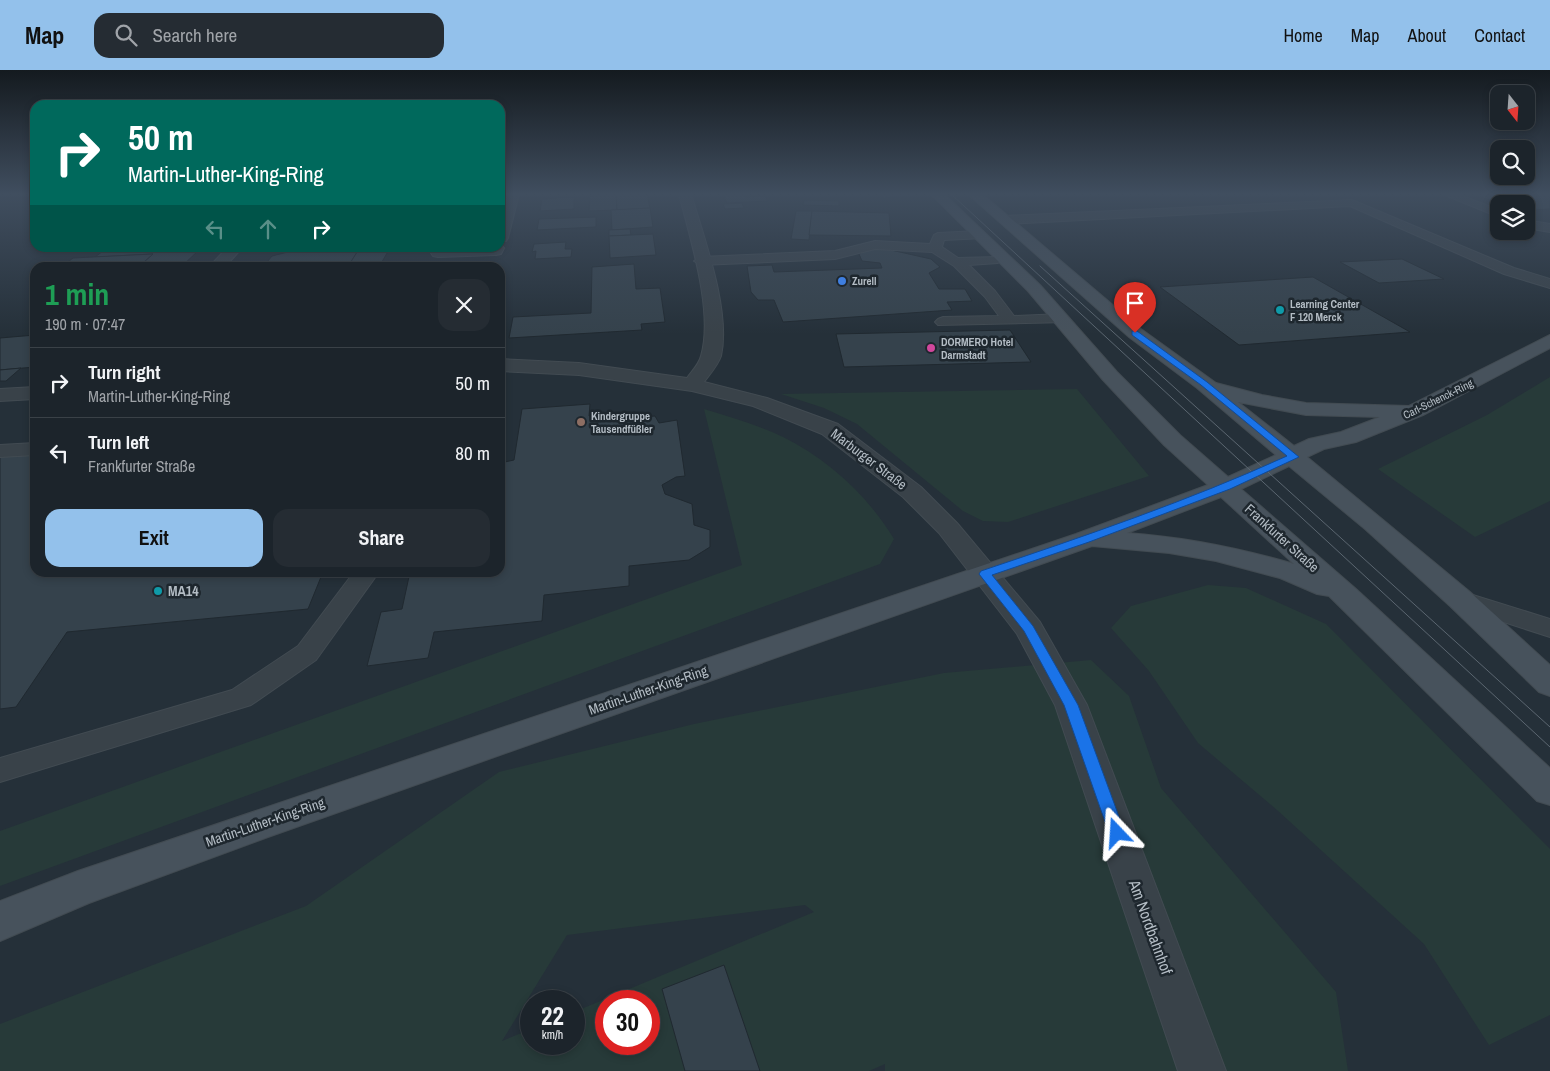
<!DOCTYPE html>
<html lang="en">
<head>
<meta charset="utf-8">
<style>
	body { margin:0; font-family:"Archivo Narrow",sans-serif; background:#252c33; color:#f1f3f6; height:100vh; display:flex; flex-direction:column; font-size:19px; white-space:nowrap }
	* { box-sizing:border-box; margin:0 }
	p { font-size:16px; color:#a0a4a9 }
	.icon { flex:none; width:28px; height:28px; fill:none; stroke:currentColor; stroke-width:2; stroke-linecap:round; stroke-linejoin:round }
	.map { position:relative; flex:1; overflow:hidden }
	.side { position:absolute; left:30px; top:192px; width:475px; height:315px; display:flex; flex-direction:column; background:#1c242b; border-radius:15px; box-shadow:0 2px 8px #0003,0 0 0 1px #3a4147 }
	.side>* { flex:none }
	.hud { position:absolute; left:30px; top:30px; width:475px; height:152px; border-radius:15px; box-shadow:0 2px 8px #0003,0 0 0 1px #3a4147; background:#00695c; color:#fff; overflow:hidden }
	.needle { width:32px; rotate:163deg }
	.controls { position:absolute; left:1490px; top:15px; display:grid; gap:10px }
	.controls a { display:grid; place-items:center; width:45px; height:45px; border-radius:10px; background:#1c242b; box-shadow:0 2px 8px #0003,0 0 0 1px #3a4147; font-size:25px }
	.speed { position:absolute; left:520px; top:920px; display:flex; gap:10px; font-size:25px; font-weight:700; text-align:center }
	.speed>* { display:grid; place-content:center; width:65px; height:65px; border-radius:50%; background:#1c242b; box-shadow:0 2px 8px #0003,0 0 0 1px #3a4147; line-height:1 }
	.speed small { font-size:12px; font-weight:400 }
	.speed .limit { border:8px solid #d22; background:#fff; color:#111 }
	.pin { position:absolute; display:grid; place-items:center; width:42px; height:42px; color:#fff; margin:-51px -21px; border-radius:50% 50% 50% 0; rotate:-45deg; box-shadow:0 0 5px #0007 }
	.pin .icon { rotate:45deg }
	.me { position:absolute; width:55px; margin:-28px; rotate:340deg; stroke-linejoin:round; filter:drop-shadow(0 0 4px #0008) }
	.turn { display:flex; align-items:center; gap:18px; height:105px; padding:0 15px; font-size:22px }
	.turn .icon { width:65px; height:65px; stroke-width:2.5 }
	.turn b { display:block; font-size:35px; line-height:42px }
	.lanes { display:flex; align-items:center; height:48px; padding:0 15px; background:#0003; justify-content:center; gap:25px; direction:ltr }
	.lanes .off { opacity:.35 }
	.round { display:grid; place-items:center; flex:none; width:52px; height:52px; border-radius:15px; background:#252c33 }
	.overview { display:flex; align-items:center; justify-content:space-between; height:85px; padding:0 15px }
	h1 { font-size:30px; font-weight:800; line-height:38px; color:#1e9e55 }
	.cta { display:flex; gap:10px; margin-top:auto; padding:10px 15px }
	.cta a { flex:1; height:58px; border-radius:15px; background:#93c1eb; color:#111; font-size:20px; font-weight:800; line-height:58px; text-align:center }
	.cta a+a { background:#252c33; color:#f1f3f6 }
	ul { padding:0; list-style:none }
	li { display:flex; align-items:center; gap:15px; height:70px; padding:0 15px; border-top:1px solid #3a4147 }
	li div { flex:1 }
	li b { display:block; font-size:19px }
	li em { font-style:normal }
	header { display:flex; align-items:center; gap:30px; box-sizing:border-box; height:70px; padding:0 25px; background:#93c1eb; color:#111 }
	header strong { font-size:24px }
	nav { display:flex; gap:28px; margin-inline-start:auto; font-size:18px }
	.search { width:350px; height:45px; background:#252c33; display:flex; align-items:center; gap:12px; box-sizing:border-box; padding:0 18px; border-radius:15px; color:#a0a4a9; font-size:19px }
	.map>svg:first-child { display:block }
	.green { fill:#273a39; fill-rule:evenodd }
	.building { fill:#35424c; stroke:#202930 }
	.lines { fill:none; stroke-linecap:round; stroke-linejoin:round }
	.lane-casing { stroke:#424b52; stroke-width:2 }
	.street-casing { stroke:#424b52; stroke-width:2 }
	.secondary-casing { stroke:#424b52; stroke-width:2 }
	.lane { fill:#394249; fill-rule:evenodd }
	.street { fill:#394249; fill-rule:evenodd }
	.secondary { fill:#47525c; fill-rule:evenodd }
	.tram { stroke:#5b6670; stroke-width:1 }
	.route { fill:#1a73e8; stroke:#114b97 }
	.shop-dot { fill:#3f7fe0; stroke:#1e272e; stroke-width:2 }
	.culture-dot { fill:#0f9aa8; stroke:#1e272e; stroke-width:2 }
	.hotel-dot { fill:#d1479c; stroke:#1e272e; stroke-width:2 }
	.education-dot { fill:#8d6e63; stroke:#1e272e; stroke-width:2 }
	.labels { text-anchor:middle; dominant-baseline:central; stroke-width:5; stroke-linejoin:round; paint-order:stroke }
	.far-poi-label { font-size:11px; font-weight:bold; fill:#b4bdc5; stroke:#1e272e; text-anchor:start }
	.far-street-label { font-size:11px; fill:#b4bdc5; stroke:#1e272e }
	.street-label { font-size:14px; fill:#b4bdc5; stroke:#1e272e }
	.poi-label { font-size:14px; font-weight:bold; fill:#b4bdc5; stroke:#1e272e; text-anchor:start }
	.near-street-label { font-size:16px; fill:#b4bdc5; stroke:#1e272e }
</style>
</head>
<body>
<header>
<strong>Map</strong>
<div class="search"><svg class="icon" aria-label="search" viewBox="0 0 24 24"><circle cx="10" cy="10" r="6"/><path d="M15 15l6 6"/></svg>Search here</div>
<nav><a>Home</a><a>Map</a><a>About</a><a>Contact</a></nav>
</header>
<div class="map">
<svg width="1550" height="1001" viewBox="0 0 1550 1001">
	<rect width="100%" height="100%" fill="#253039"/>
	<g class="green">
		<path d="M 1550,307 L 1550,431 L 1475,467 L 1378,399 L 1487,345 Z"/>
		<path d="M 1077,319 L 1149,406 L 1008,452 L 983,451 L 963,441 L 857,354 L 824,338 L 781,324 Z"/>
		<path d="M 704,339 C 730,347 758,355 783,367 C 828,389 868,426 894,469 L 880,494 L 0,816 L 0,761 L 742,495 Z"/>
		<path d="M 1208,515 L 1246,518 L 1326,554 L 1550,779 L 1550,945 L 1489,975 L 1424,874 L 1277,740 L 1198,673 L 1149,601 L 1111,558 L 1131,536 Z"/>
		<path d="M 1091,590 L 1129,626 L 1161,718 L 1336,922 L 1348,1001 L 885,1001 L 885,994 L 869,1001 L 0,1001 L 0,954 L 306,836 L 499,702 L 694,654 L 944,603 ZM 805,835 L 814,842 L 574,942 L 574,974 L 531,974 L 531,959 L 502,971 L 567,865 ZM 606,931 L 649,931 L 649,974 L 606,974 Z"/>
	</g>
	<g class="building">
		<path d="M 590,124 L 616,124 L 617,140 L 589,141 Z"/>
		<path d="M 616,124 L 647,124 L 650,138 L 617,140 Z"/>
		<path d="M 723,124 L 745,124 L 746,127 L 765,126 L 768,131 L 727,133 Z"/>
		<path d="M 880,124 L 909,124 L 911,126 L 883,128 Z"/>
		<path d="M 1474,124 L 1550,124 L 1550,139 L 1526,140 L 1526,134 L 1500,134 Z"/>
		<path d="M 574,127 L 574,139 L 540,141 L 542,129 Z"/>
		<path d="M 804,130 L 839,131 L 839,136 L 803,135 Z"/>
		<path d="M 742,133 L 744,138 L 725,139 L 723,134 Z"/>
		<path d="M 650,138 L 653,157 L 612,160 L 611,140 Z"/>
		<path d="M 796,141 L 812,141 L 809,170 L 791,169 Z"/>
		<path d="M 812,141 L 889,143 L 891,166 L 809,165 Z"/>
		<path d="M 596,147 L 596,157 L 537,160 L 539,149 Z"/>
		<path d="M 630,159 L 631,165 L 609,166 L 609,160 Z"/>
		<path d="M 653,164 L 656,185 L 610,188 L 609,166 Z"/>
		<path d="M 566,172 L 565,179 L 572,179 L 571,187 L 535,189 L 536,181 L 532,182 L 534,174 Z"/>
		<path d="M 107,178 L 201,178 L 180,198 L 137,198 L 153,184 L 95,187 Z"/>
		<path d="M 360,178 L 347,198 L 262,198 L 272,186 L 292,181 Z"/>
		<path d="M 390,178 L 379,197 L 347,198 L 359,179 Z"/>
		<path d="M 882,178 L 931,189 L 940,197 L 929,203 L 939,219 L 965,219 L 972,231 L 947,232 L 952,240 L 783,252 L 774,230 L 758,230 L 751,222 L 747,196 L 772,195 L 774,202 L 882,198 L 880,193 L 862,191 L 859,184 L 866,180 Z"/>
		<path d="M 153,184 L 137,198 L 60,198 L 73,188 Z"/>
		<path d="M 1402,189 L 1444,209 L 1379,213 L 1340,192 Z"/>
		<path d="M 634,194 L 636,219 L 660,218 L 665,252 L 641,254 L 642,260 L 509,268 L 513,247 L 591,243 L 592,197 Z"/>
		<path d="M 1313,207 L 1410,262 L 1239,275 L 1160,217 Z"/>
		<path d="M 1010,260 L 1031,292 L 844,297 L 836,264 Z"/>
		<path d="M 35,265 L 35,297 L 0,300 L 0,268 Z"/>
		<path d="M 21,298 L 6,311 L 0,311 L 0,300 Z"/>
		<path d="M 590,334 L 589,346 L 617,344 L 619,349 L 655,346 L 659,353 L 677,350 L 685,406 L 676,407 L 662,415 L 665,424 L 692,434 L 694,455 L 710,460 L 710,477 L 689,490 L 629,496 L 629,516 L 544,525 L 542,551 L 434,562 L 428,588 L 367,596 L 381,542 L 402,539 L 410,502 L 500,502 L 500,393 L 514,390 L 522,339 Z"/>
		<path d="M 33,383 L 29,386 L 35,386 L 35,502 L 323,502 L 308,539 L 67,562 L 16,637 L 0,639 L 0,385 Z"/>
		<path d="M 724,895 L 760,1001 L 685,1001 L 662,919 Z"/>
	</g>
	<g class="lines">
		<g class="lane-casing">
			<g id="lane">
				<path d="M 1442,124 L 1457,124 L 1499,140 L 1499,147 Z"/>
				<path d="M 1352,130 L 1514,198 L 1550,209 L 1550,218 L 1504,204 L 1350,136 L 1004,154 L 998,150 L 1004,146 Z"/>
				<path d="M 1526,150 L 1550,154 L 1550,162 L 1526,158 Z"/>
				<path d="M 979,161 L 983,162 L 985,165 L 983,168 L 944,170 L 942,177 L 958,188 L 998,187 L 1000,190 L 998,193 L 969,195 L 995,221 L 1014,246 L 1062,244 L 1067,246 L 1070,249 L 1067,252 L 938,255 L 935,252 L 938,249 L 943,247 L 999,246 L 985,227 L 954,196 L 932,182 L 875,179 L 835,189 L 701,195 L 694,191 L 701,187 L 835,181 L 875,171 L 930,174 L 934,165 L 938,163 Z"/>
				<path d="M 35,373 L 35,385 L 0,387 L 0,375 Z"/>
				<path d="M 354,502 L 379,502 L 316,590 L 251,635 L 0,712 L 0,688 L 232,620 L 298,576 Z"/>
				<path d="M 1460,521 L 1550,549 L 1550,567 L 1451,535 L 1448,529 L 1451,523 Z"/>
			</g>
		</g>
		<g class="street-casing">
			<g id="street">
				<path d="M 507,124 L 519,124 L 508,168 L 506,171 L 501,172 L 500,147 Z"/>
				<path d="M 679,124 L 691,124 C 704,168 731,241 721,286 C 718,295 710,304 704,312 L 767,328 L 838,354 L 921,417 L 957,453 L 1040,552 L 1087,635 L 1226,1001 L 1178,1001 L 1055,635 L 1017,564 L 939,463 L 903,427 L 822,364 L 753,336 L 692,321 L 579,305 L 500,301 L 500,289 L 579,293 L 687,308 C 692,301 699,294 701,286 C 714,242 690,168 679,124 Z"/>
				<path d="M 500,174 L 504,178 L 501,184 L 496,185 L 438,187 L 433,186 L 431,183 L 434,178 L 500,178 Z"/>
				<path d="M 227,178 L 242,178 L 224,198 L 208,198 Z"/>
				<path d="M 35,317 L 35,329 L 0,331 L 0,319 Z"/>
			</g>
		</g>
		<g class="secondary-casing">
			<path id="secondary" d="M 931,124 L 944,124 L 1040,215 L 1117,302 L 1180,365 L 1228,407 L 1276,385 L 1197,318 L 1129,267 L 968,124 L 982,124 L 1141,259 L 1216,313 L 1262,325 L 1306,333 L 1409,336 L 1550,265 L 1550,278 L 1423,345 L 1356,372 L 1324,379 L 1307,387 L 1470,522 L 1550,595 L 1550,626 L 1539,622 L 1450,536 L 1365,459 L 1289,396 L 1241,419 L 1356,519 L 1550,698 L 1550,735 L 1537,731 L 1329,526 L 1317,524 L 1280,508 L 1216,491 L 1169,483 L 1092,476 L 268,767 L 89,833 L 0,871 L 0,831 L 78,801 L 1076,464 L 1208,415 L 1164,375 L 1103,310 L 1028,221 ZM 1238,332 L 1306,345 L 1380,347 L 1341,362 L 1309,369 L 1294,376 ZM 1221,427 L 1294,494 C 1239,478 1184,467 1127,463 Z"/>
		</g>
		<use href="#lane" class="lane"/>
		<use href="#street" class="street"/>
		<use href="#secondary" class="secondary"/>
		<g class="tram">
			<path d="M 951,124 L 1550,677"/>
			<path d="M 1040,196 L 1550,657"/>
		</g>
	</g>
	<linearGradient id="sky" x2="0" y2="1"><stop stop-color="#141a1f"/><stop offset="0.47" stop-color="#404e5f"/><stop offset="1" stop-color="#404e5f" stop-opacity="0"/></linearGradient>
	<rect width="1550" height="264" fill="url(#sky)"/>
	<path class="route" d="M 1132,261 L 1137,261 L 1207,312 L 1299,387 L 1230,419 L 1089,472 L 992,505 L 1033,556 L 1078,635 L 1125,763 L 1123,768 L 1117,770 L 1111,768 L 1109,763 L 1064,635 L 1024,561 L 979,504 L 981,501 C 1085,466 1188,431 1287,386 L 1201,315 L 1132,265 Z"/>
	<circle class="shop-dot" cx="842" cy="211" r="5"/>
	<g class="culture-dot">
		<circle cx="1280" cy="240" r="5"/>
		<circle cx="158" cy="521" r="5"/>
	</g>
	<circle class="hotel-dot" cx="931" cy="278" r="5"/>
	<circle class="education-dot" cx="581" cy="352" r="5"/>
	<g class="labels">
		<g class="far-poi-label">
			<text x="852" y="211">Zurell</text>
			<text x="1290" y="234">Learning Center<tspan x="1290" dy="13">F 120 Merck</tspan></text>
			<text x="941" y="272">DORMERO Hotel<tspan x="941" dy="13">Darmstadt</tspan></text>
			<text x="591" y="346">Kindergruppe<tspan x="591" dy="13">Tausendfüßler</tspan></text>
		</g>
		<g class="far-street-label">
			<text transform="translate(1438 329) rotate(-26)">Carl-Schenck-Ring</text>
		</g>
		<g class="street-label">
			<text transform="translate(869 389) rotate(37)">Marburger Straße</text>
			<text transform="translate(1282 468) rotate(42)">Frankfurter Straße</text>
			<text transform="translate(648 620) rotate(-19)">Martin-Luther-King-Ring</text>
			<text transform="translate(265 752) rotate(-19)">Martin-Luther-King-Ring</text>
		</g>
		<g class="poi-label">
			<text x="168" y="521">MA14</text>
		</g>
		<g class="near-street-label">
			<text transform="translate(1151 857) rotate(70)">Am Nordbahnhof</text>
		</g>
	</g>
</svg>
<div class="controls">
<a><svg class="needle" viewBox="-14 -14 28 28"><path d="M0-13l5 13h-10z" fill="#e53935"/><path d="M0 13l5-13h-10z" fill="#a0a4a9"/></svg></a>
<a><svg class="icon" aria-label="search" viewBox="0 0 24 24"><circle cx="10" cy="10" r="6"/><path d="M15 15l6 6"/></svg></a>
<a><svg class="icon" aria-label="layers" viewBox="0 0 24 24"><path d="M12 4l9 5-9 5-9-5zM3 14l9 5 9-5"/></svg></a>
</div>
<div class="speed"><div>22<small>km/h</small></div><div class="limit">30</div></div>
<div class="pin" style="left:1135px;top:263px;background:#d93025"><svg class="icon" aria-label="arrive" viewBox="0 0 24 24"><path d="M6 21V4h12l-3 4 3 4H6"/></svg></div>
<svg class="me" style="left:1117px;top:763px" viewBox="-20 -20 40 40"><path d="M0-17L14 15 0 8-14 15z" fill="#1a73e8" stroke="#fff" stroke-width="4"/></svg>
<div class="hud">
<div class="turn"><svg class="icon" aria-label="right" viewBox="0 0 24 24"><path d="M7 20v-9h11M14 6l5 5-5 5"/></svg><div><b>50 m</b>Martin-Luther-King-Ring</div></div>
<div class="lanes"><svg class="icon off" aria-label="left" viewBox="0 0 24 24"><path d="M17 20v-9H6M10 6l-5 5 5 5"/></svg><svg class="icon off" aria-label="ahead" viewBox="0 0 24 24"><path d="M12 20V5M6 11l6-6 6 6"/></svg><svg class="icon" aria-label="right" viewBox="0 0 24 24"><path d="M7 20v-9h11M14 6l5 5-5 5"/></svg></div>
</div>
<section class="side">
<div class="overview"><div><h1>1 min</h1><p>190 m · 07:47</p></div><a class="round"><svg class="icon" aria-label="close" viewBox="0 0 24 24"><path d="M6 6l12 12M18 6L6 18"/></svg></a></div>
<ul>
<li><svg class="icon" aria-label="right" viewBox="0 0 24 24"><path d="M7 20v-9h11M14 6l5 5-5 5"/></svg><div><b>Turn right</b><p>Martin-Luther-King-Ring</p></div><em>50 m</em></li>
<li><svg class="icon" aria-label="left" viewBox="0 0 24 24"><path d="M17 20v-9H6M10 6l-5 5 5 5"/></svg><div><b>Turn left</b><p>Frankfurter Straße</p></div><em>80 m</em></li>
</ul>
<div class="cta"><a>Exit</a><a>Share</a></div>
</section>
</div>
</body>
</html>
